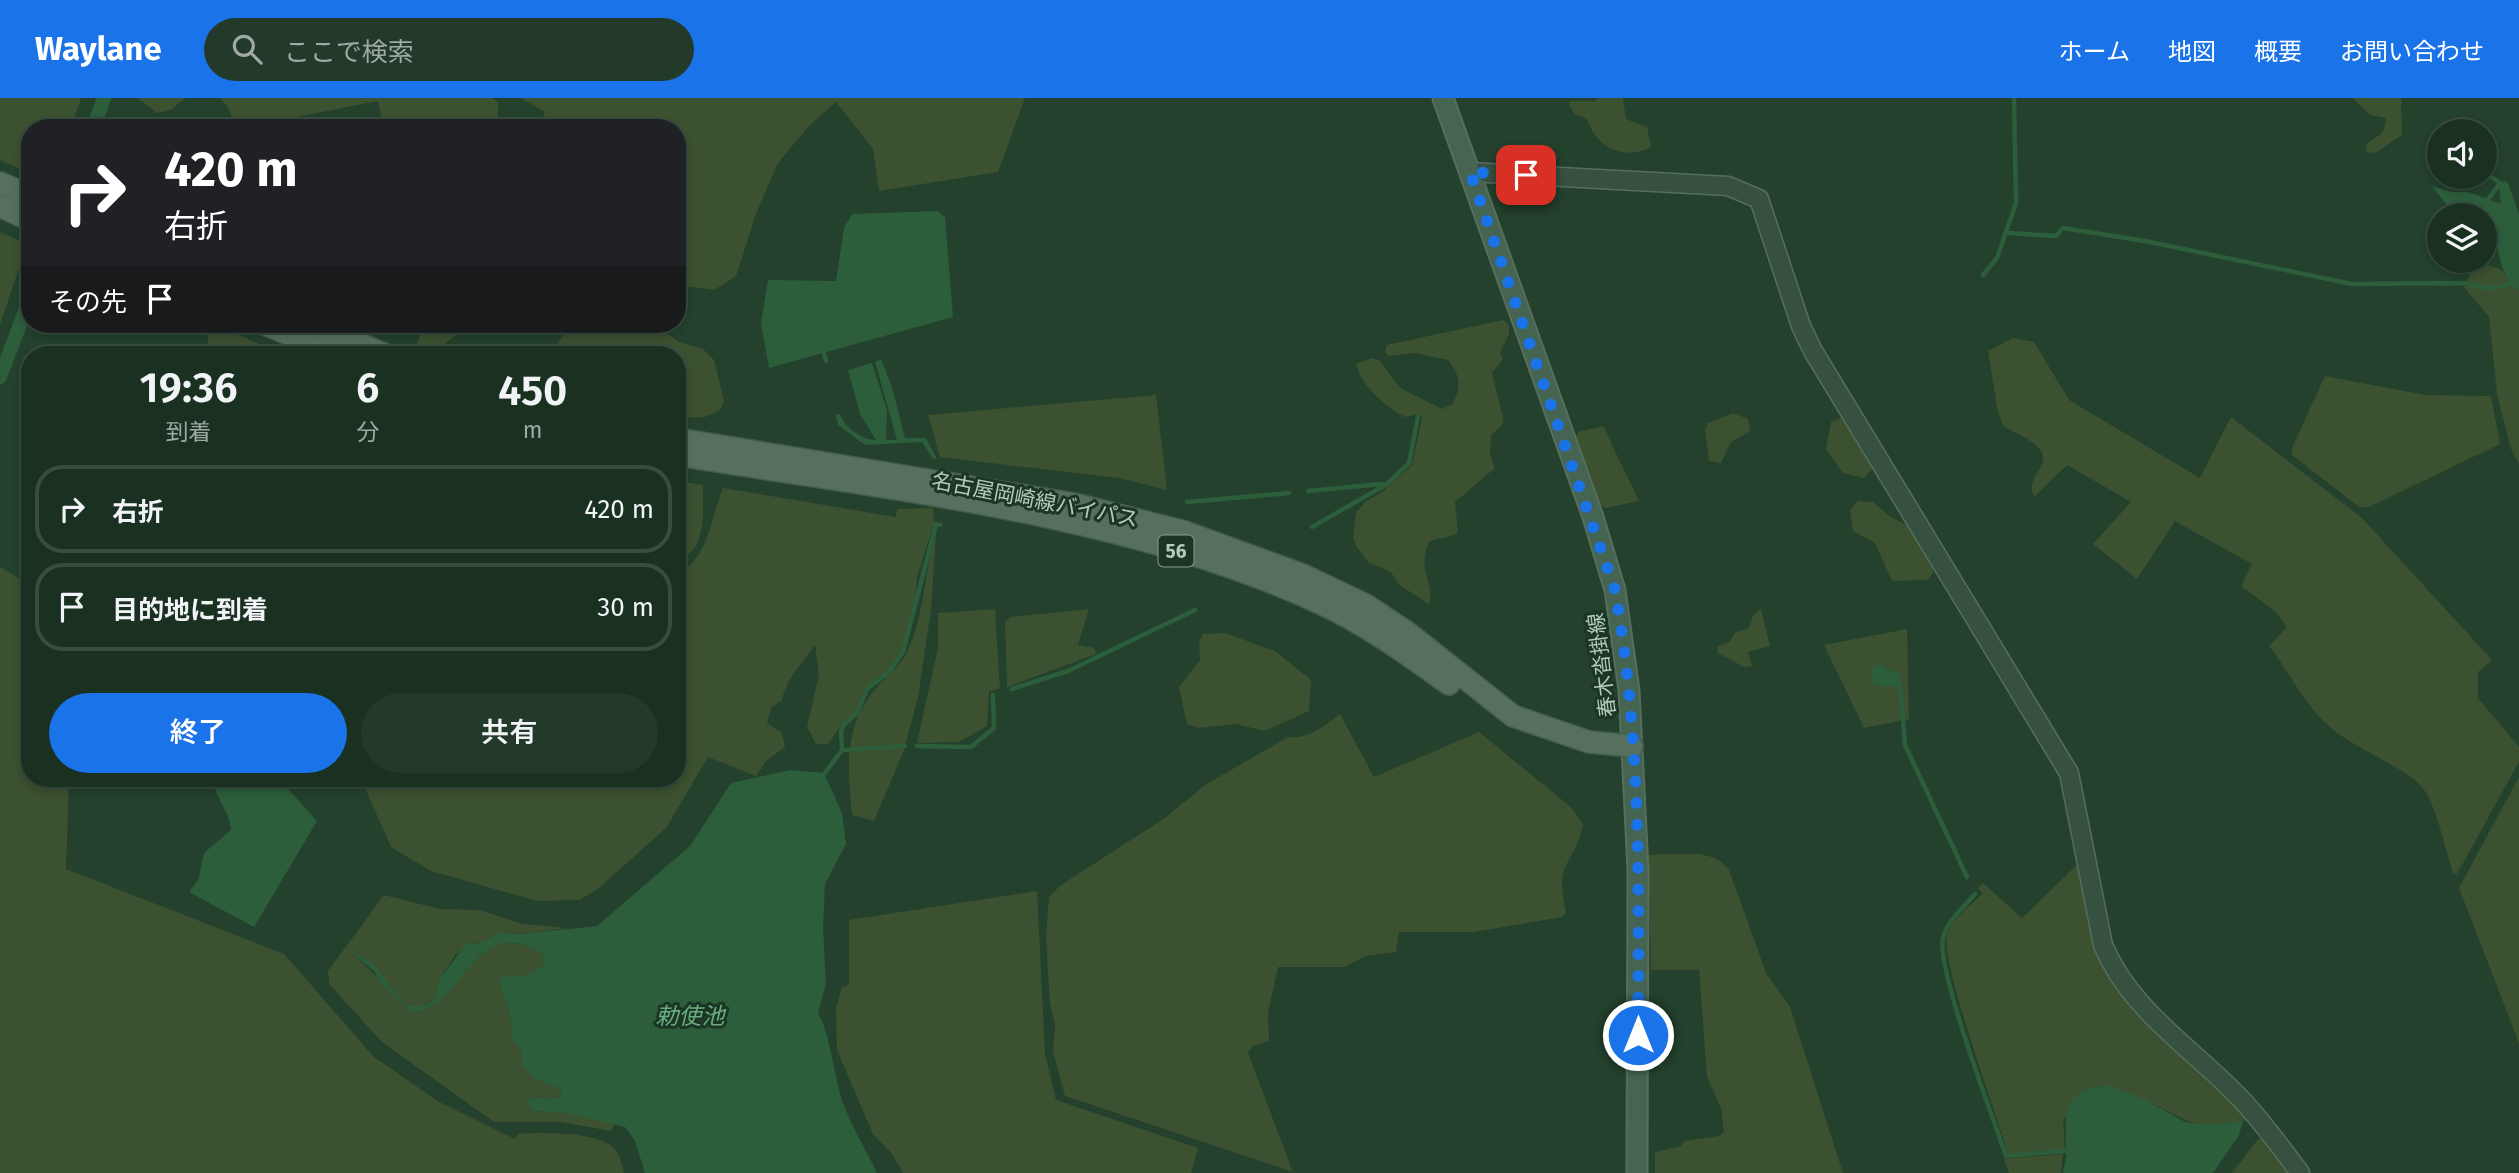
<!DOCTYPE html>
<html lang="ja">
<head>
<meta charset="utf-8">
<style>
	body { margin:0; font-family:"Fira Sans","Noto Sans JP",sans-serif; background:#23392a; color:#f1f3f6; height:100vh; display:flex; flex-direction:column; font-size:26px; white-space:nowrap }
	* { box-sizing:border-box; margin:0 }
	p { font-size:23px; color:#9fa9a5 }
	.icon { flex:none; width:38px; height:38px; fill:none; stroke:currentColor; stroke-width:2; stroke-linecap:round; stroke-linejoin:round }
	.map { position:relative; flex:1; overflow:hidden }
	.drawer { position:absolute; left:21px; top:248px; width:665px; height:441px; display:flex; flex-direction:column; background:#1a3122; border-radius:28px; box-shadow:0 4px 10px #0003,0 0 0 2px #384c40 }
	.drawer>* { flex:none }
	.guide { position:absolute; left:21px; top:21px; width:665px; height:214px; border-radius:28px; box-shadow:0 4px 10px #0003,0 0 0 2px #384c40; background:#202124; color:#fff; overflow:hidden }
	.controls { position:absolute; left:2427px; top:21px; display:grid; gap:14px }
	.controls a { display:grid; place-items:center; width:70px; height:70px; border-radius:50%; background:#1a3122; box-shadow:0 4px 10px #0003,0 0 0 2px #384c40; font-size:35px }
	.pin { position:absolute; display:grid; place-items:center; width:60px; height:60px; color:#fff; margin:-30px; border-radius:14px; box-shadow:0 4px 10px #0006 }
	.me { position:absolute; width:77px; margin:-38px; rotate:0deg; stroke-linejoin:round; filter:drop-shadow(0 0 5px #0008) }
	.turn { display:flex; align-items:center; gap:24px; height:147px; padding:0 28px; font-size:32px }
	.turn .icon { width:91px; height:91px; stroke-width:2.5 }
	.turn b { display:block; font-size:49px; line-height:60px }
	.then { display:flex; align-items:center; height:66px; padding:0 28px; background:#0003; gap:14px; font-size:26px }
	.eta { display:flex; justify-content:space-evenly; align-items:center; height:119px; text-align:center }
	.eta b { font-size:42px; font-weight:600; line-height:49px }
	.cta { display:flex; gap:14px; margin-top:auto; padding:14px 28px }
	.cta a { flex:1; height:80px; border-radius:42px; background:#1a73e8; color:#fff; font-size:28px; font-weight:600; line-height:80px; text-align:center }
	.cta a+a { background:#23392a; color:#f1f3f6 }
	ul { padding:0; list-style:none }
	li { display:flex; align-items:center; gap:21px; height:88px; margin:0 14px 10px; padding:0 14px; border:4px solid #384c40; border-radius:28px }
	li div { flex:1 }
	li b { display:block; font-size:26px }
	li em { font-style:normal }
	header { display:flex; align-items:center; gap:42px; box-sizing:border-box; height:98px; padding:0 35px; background:#1a73e8; color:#fff }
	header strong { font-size:33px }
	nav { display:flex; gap:38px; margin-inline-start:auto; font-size:24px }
	.search { width:490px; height:63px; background:#23392a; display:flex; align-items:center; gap:18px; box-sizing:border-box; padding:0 24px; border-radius:38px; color:#9fa9a5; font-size:26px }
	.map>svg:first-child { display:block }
	.green { fill:#3c5130 }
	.water { fill:#2c5e3c }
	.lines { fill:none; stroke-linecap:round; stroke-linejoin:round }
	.stream { stroke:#2c5e3c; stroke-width:4.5 }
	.canal { stroke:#2c5e3c; stroke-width:14 }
	.tertiary-casing { stroke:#556e5e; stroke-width:21 }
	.secondary-casing { stroke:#556e5e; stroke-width:23 }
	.primary-casing { stroke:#445d4c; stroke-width:24 }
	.tertiary { stroke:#375140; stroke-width:18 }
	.secondary { stroke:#456451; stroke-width:19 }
	.primary { stroke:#55715e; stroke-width:21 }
	.route { stroke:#1a73e8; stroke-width:12; stroke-dasharray:0 21.6 }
	.labels { text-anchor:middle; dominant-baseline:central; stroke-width:6; stroke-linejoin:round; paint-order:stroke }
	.shield { fill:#1c3625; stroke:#869e8f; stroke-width:2 }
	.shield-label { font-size:19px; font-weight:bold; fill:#b4cbbc }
	.street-label { font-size:21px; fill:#b4cbbc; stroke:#1c3625 }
	.water-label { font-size:23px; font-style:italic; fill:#6bad7f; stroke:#1c3625 }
</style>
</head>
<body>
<header>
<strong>Waylane</strong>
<div class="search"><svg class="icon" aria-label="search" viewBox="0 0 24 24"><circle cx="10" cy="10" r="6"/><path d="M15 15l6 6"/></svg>ここで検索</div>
<nav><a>ホーム</a><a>地図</a><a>概要</a><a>お問い合わせ</a></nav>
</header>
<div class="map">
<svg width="2519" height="1075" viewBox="0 0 2519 1075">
	<rect width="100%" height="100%" fill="#23412d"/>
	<g class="green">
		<path d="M 0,0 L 81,0 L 71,30 L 30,30 L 30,76 L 0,62 Z"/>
		<path d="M 138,0 L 185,0 L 171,12 L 157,15 Z"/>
		<path d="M 220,0 L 492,0 L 498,4 L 498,30 L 384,30 L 378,3 L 301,18 L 272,30 L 237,30 L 227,8 Z"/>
		<path d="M 521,0 L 1025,0 L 998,74 L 879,93 L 873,51 L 836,4 L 808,29 L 778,65 L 757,113 L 736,178 L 714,192 L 677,187 L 677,30 L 538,30 L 545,14 Z"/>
		<path d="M 1598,0 L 1623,0 L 1626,21 L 1647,29 L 1651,49 C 1625,63 1596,50 1587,21 L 1575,16 L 1569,7 L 1571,3 L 1595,3 Z"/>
		<path d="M 2352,0 L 2401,0 L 2402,37 L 2377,54 L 2367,55 L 2366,46 C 2378,36 2385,39 2386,20 L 2370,17 Z"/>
		<path d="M 0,134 L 27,146 L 0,227 Z"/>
		<path d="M 2476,163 L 2502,172 L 2519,193 L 2519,366 L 2511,351 L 2497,296 L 2489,219 L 2464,189 Z"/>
		<path d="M 1503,222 L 1509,227 L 1509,236 L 1500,255 L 1503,261 L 1492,275 L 1504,324 L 1491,338 L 1490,355 L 1495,370 L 1455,404 L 1458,434 C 1448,442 1439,438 1429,444 C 1416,474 1436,486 1429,506 L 1398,486 L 1391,474 L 1368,464 L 1356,448 L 1353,439 L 1356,415 L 1365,404 L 1382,394 L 1412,367 L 1422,320 L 1419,316 L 1405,319 C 1384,307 1363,290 1356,266 L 1372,260 L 1380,263 L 1400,290 L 1442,311 L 1453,306 C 1461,287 1461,279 1448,262 L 1415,255 L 1389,258 L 1385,254 L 1387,247 Z"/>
		<path d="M 213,226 L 285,257 L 210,257 L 207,234 Z"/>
		<path d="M 423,226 L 471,226 L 435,253 L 417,246 Z"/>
		<path d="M 579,226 L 654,226 L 679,244 L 703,251 L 714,262 L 724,303 L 720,312 L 705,319 L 677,320 L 677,257 L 551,257 L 562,238 Z"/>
		<path d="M 2013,240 L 2034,244 L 2069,302 L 2200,380 L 2231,319 L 2362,420 L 2492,562 L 2478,574 L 2478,600 L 2519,649 L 2519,664 L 2457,776 L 2453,775 C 2445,751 2438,714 2425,693 C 2412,672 2353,650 2331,630 C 2304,607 2290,575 2269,548 L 2287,529 L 2276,514 L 2241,488 L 2252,466 L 2175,423 L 2137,481 L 2093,446 L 2131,404 L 2067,367 L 2034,399 C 2020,369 2080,363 2004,329 L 1998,315 L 1988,253 Z"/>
		<path d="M 2325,278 L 2425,297 L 2491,298 L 2500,346 L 2369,409 L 2359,409 L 2292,357 L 2292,350 Z"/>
		<path d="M 1156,297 L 1167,392 L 1119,380 L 940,359 L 928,317 Z"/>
		<path d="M 1733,315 L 1748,321 L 1750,333 L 1731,344 L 1721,365 L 1709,363 L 1705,332 L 1708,325 Z"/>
		<path d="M 1846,317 L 1873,370 L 1864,380 L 1843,375 L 1826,351 L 1831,324 Z"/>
		<path d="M 1603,328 L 1639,403 L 1605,410 L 1601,407 L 1576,340 L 1578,334 Z"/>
		<path d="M 677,383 L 703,387 C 702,415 709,450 677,463 Z"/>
		<path d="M 723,390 L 896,419 L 897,411 L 933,410 L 934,425 L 917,479 L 915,503 L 902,553 L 887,573 L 866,591 L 855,615 L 842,626 L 828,646 L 816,646 L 807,629 L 819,576 L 815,546 C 802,567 788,577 782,602 L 771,610 L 767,625 L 782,635 L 785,649 L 766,663 L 756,678 L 708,659 L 666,730 L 599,790 L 580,802 L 537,803 L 431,773 L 391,749 L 361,681 L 677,681 L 677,478 C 711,455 709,424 723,390 Z"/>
		<path d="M 1858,403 L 1873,404 L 1889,418 L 1910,429 L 1933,466 L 1933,475 L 1927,482 L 1892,483 L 1875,445 L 1853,433 L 1850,412 Z"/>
		<path d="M 936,434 L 931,512 L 918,599 L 904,652 L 874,723 L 852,717 C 848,673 843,632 872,595 C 883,581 900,569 907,554 C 925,517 924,473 936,434 Z"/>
		<path d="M 0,469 L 30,487 L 30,681 L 69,681 L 66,771 L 284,856 L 373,958 L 439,1004 L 515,1041 L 518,1036 C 540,1034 596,1034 613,1049 C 620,1056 622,1066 624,1075 L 0,1075 Z"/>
		<path d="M 995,511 L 1000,590 L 989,594 L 987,628 L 959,644 L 917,645 L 938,550 L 938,515 Z"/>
		<path d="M 1089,511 L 1078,547 L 1094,550 L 1096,556 L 1007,589 L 1005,524 L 1011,519 Z"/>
		<path d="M 1761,511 L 1770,548 L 1748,554 L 1752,568 L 1744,569 L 1718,555 L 1717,549 L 1730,543 L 1736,534 L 1749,530 L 1753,518 Z"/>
		<path d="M 1907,531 L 1909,621 L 1864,630 L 1824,547 Z"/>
		<path d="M 1225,535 L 1275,553 L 1311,582 L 1309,613 L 1265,633 L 1236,626 L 1199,630 L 1187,626 L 1179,589 L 1200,562 L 1199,545 L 1203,536 Z"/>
		<path d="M 1340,616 L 1374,679 L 1479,634 L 1572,710 L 1583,727 C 1573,770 1554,762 1566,814 L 1562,819 L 1474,834 L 1399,834 L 1396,854 L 1366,858 L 1344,869 L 1278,869 L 1268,915 L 1269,943 L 1253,948 L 1248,955 L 1293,1074 L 1065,998 L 1053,953 L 1055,927 L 1050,905 L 1046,839 L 1049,799 L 1061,787 L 1165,720 L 1205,687 L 1288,639 C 1308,642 1325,627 1340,616 Z"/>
		<path d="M 2519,679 L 2519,945 L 2459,790 Z"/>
		<path d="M 1667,756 C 1691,756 1714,752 1729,772 L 1766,875 L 1790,909 L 1843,1075 L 1655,1075 L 1655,1054 L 1681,1048 L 1684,1043 L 1719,1038 L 1724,1034 L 1721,1010 L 1707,979 L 1699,872 L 1651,872 L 1648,757 Z"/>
		<path d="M 2079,765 L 2094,844 L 2117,890 L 2249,1021 C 2203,1039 2184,1020 2145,1002 C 2133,996 2120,994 2109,989 L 2063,1021 L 2065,1051 L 2008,1056 C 1998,1019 1939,862 1947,837 C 1952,821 1971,807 1982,796 L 1978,790 L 1983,785 L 2022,820 Z"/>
		<path d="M 1037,793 L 1045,956 L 1056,1002 L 1198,1050 L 1191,1075 L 903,1075 L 892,1056 L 873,1036 L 837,952 L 836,910 L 842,889 L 849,887 L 849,822 Z"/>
		<path d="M 384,797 L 440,811 L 480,812 L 522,826 L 568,830 L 521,836 L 498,835 L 483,844 L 473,845 L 456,856 L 439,882 L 434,902 L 418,910 C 390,904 383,867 354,856 L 412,914 C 467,910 470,814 542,855 L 544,866 C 529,878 521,881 502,879 L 499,883 L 510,917 L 512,941 L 522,954 L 522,967 L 534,980 L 560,991 L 561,998 C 549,1003 537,997 526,1002 L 533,1013 L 567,1015 L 611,1023 L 614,1028 L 611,1033 L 561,1024 L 494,1024 L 382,944 L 329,886 L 328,873 Z"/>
		<path d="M 2258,1041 L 2267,1042 L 2291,1075 L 2232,1075 Z"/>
		<path d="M 2063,1056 L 2061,1075 L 2009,1075 L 2004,1061 Z"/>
	</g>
	<g class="water">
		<path d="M 2504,83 L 2508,85 L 2519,116 L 2519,193 C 2480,158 2519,116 2451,113 L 2432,88 L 2451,94 L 2468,94 L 2501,106 L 2499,88 Z"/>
		<path d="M 938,113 L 945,119 L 953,219 L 769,270 L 761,225 L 768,182 L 836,183 L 844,130 L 852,116 Z"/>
		<path d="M 881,261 L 892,289 L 905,340 L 926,340 L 937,361 L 933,361 L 922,344 L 865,347 L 838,327 L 836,317 L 840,316 C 844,329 862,342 876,342 L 860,316 L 848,272 L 872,265 L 887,312 L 886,342 L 897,342 L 875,264 Z"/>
		<path d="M 1875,567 L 1884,567 L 1886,571 L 1899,575 L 1902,581 L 1898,589 L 1874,588 L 1871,573 Z"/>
		<path d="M 790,672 L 824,675 L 842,715 L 846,746 L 825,786 L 823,829 L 826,885 L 818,916 C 829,929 835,984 843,1005 C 852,1029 866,1052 877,1075 L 645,1075 L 635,1043 L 625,1029 L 567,1015 L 533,1013 L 526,1002 C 538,997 550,1003 561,998 L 560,991 L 534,980 L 522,967 L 522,954 L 512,941 L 510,917 L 499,883 L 502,878 C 521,880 529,878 544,866 L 542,855 C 471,814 467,910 412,914 L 379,883 L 375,874 L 348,851 C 357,857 369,862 376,869 C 394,888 403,923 434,902 L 439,882 L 465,847 L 483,844 L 498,835 L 521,836 L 597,828 L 690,748 L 731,685 Z"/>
		<path d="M 210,681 L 279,681 L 317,723 L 254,829 L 189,794 L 198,782 L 204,755 L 231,732 L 229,721 Z"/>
		<path d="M 2109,988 L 2142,1000 L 2185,1024 L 2204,1027 L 2243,1023 L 2239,1037 L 2213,1075 L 2063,1075 C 2063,1069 2066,1064 2066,1058 C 2067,1023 2057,989 2109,988 Z"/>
	</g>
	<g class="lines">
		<g class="stream">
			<path d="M 2485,75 L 2500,85"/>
			<path d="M 2484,107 L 2500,85"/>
			<path d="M 2008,135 L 2056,138 L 2063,130 L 2145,143 L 2352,186 L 2466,185 C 2481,190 2501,193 2514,182"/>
			<path d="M 1983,177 L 1997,160 L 2016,105 L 2014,0"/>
			<path d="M 823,252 L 826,263"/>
			<path d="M 1308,393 L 1382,386"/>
			<path d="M 1187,404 L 1289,395"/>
			<path d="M 1312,429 L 1387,386 L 1409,365 L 1418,318"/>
			<path d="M 1900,586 L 1905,647 L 1967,779"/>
			<path d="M 1012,591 L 1068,573 L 1195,512"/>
			<path d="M 917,648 L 971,649 L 994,630 L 993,597"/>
			<path d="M 843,652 L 905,648"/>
			<path d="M 822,679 L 842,652 L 841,632 L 845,626 L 857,615 L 867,591 L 889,574 L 903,554 L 936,426 L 940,427"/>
			<path d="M 1975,796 C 1964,809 1947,823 1943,840 C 1936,871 1993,1019 2006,1058 L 2065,1053"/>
		</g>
		<g class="canal">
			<path d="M 93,30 L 104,0"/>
			<path d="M 0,279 L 30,200"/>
		</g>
		<g class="tertiary-casing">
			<path id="tertiary" d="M 1470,74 L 1728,88 L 1759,101 L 1801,228 L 1813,253 L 2069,675 L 2103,847 C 2130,912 2192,950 2239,999 C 2261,1022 2281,1049 2300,1075"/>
		</g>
		<g class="secondary-casing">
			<path id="secondary" d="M 1443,0 L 1593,419 L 1615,492 L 1629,592 L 1638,772 L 1637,1075"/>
		</g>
		<g class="primary-casing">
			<g id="primary">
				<path d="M 0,85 L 30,98"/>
				<path d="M 0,108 L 30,122"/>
				<path d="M 264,226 L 340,257"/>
				<path d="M 315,226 L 386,257"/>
				<path d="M 677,341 L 1074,406 L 1185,434 L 1303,477 L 1366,507 L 1408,535 L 1513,618 L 1589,644 L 1632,648"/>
				<path d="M 677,357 C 884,390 1129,416 1320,505 C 1366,526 1407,556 1449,586"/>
			</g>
		</g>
		<use href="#tertiary" class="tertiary"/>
		<use href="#secondary" class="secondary"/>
		<use href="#primary" class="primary"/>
	</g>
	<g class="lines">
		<path class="route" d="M 1526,77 L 1470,74 L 1615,492 C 1641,639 1639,789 1638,937"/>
	</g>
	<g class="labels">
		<rect class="shield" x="1158.5" y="437.5" width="35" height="31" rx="5"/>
		<g class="shield-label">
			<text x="1176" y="453">56</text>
		</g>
		<g class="street-label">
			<text transform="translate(1035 402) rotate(11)">名古屋岡崎線バイパス</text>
			<text transform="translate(1602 567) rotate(-97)">春木沓掛線</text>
		</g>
		<g class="water-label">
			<text x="690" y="918">勅使池</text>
		</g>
	</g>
</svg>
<div class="controls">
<a><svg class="icon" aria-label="sound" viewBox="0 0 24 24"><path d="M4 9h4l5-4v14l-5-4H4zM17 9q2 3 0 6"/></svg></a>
<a><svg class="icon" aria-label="layers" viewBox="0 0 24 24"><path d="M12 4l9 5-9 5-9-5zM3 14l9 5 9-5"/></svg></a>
</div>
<div class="pin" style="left:1526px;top:77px;background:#d93025"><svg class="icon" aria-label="arrive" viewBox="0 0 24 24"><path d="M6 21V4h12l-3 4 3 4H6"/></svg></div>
<svg class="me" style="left:1638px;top:937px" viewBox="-20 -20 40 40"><circle r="17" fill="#1a73e8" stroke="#fff" stroke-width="3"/><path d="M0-11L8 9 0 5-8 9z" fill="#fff"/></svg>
<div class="guide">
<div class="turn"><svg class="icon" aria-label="right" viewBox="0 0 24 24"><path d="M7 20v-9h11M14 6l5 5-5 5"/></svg><div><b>420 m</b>右折</div></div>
<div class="then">その先<svg class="icon" aria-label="arrive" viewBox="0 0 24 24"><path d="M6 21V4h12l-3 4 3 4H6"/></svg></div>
</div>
<section class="drawer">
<div class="eta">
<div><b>19:36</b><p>到着</p></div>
<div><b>6</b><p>分</p></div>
<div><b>450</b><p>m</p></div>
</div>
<ul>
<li><svg class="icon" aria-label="right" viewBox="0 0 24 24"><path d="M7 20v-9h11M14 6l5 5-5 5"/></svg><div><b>右折</b></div><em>420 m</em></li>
<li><svg class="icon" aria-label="arrive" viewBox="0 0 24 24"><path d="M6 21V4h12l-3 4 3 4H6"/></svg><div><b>目的地に到着</b></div><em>30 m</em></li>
</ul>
<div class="cta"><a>終了</a><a>共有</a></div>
</section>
</div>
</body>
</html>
